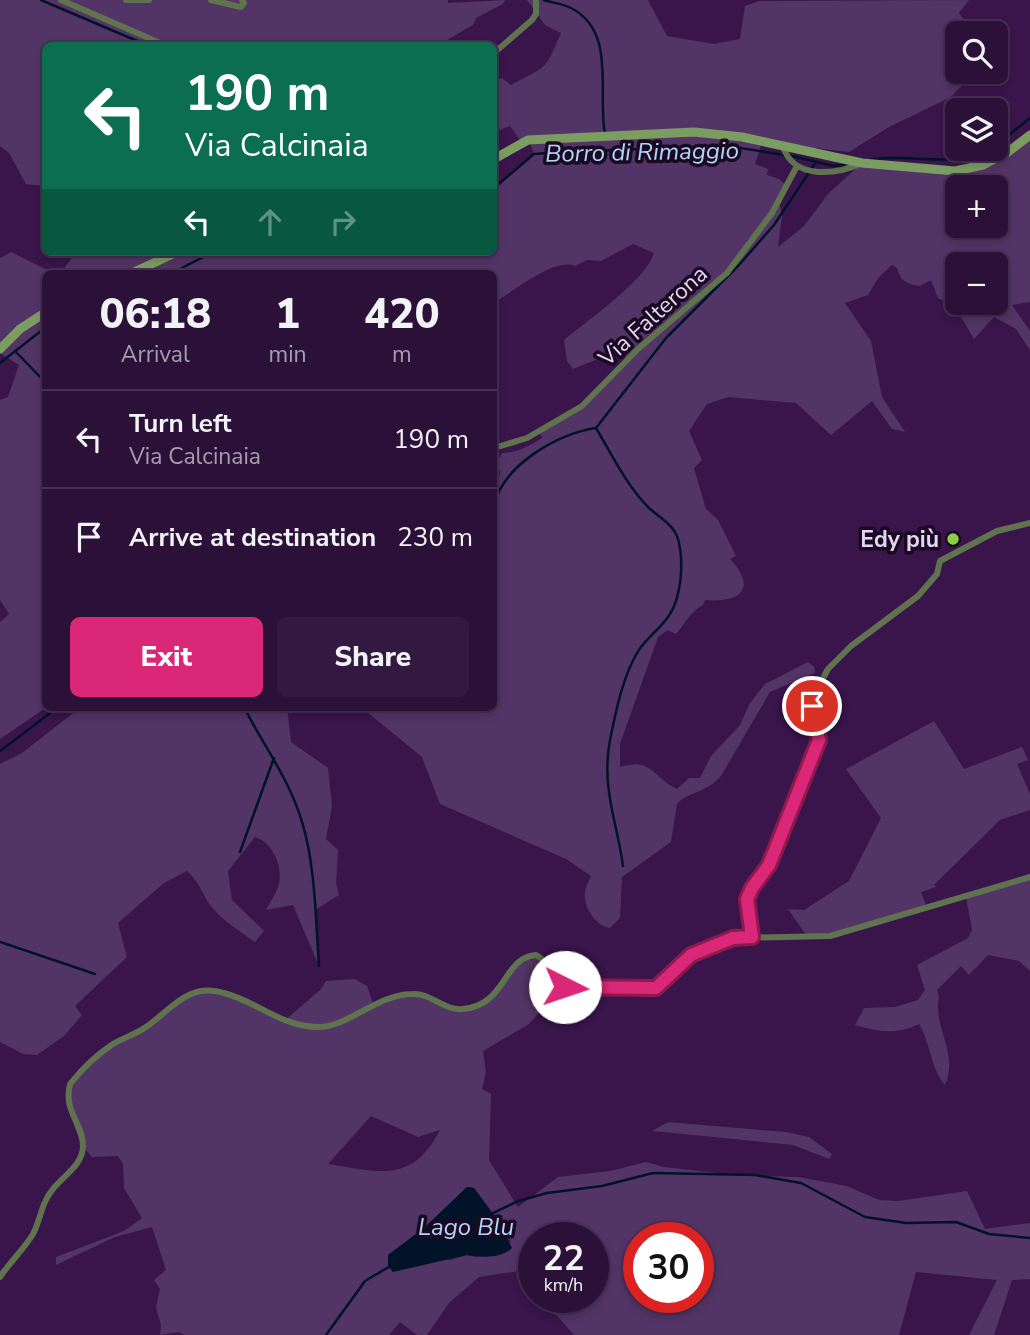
<!DOCTYPE html>
<html lang="en">
<head>
<meta charset="utf-8">
<style>
	body { margin:0; font-family:"Nunito Sans",sans-serif; background:#331940; color:#f1f3f6; height:100vh; display:flex; flex-direction:column; font-size:26px; white-space:nowrap }
	* { box-sizing:border-box; margin:0 }
	p { font-size:23px; color:#a69dae }
	.icon { flex:none; width:38px; height:38px; fill:none; stroke:currentColor; stroke-width:2; stroke-linecap:round; stroke-linejoin:round }
	.map { position:relative; flex:1; overflow:hidden }
	.side { position:absolute; left:42px; top:270px; width:455px; height:441px; display:flex; flex-direction:column; background:#2b1038; border-radius:10px; box-shadow:0 4px 10px #0003,0 0 0 2px #473053 }
	.side>* { flex:none }
	.banner { position:absolute; left:42px; top:42px; width:455px; height:214px; border-radius:10px; box-shadow:0 4px 10px #0003,0 0 0 2px #473053; background:#0b6e4f; color:#fff; overflow:hidden }
	.fabs { position:absolute; left:945px; top:21px; display:grid; gap:14px }
	.fabs a { display:grid; place-items:center; width:63px; height:63px; border-radius:10px; background:#2b1038; box-shadow:0 4px 10px #0003,0 0 0 2px #473053; font-size:35px }
	.speed { position:absolute; left:518px; top:1222px; display:flex; gap:14px; font-size:35px; font-weight:700; text-align:center }
	.speed>* { display:grid; place-content:center; width:91px; height:91px; border-radius:50%; background:#2b1038; box-shadow:0 4px 10px #0003,0 0 0 2px #473053; line-height:1 }
	.speed small { font-size:18px; font-weight:400 }
	.speed .limit { border:10px solid #d22; background:#fff; color:#111 }
	.pin { position:absolute; display:grid; place-items:center; width:60px; height:60px; color:#fff; margin:-30px; border:4px solid #fff; border-radius:50%; box-shadow:0 2px 7px #0007 }
	.me { position:absolute; width:77px; margin:-38px; rotate:94deg; stroke-linejoin:round; filter:drop-shadow(0 0 5px #0008) }
	.turn { display:flex; align-items:center; gap:24px; height:147px; padding:0 28px; font-size:32px }
	.turn .icon { width:91px; height:91px; stroke-width:2.5 }
	.turn b { display:block; font-size:49px; line-height:60px }
	.lanes { display:flex; align-items:center; height:66px; padding:0 28px; background:#0003; justify-content:center; gap:35px; direction:ltr }
	.lanes .off { opacity:.35 }
	.eta { display:flex; justify-content:space-evenly; align-items:center; height:119px; text-align:center }
	.eta b { font-size:42px; font-weight:800; line-height:49px }
	.action { display:flex; gap:14px; margin-top:auto; padding:14px 28px }
	.action a { flex:1; height:80px; border-radius:10px; background:#db2777; color:#fff; font-size:28px; font-weight:800; line-height:80px; text-align:center }
	.action a+a { background:#331940; color:#f1f3f6 }
	ul { padding:0; list-style:none }
	li { display:flex; align-items:center; gap:21px; height:98px; padding:0 28px; border-top:2px solid #473053 }
	li div { flex:1 }
	li b { display:block; font-size:26px }
	li em { font-style:normal }
	.map>svg:first-child { display:block }
	.green { fill:#533466; fill-rule:evenodd }
	.water { fill:#001329 }
	.lines { fill:none; stroke-linecap:round; stroke-linejoin:round }
	.stream { stroke:#001329; stroke-width:2.5 }
	.minor { stroke:#5f734e; stroke-width:6 }
	.secondary { stroke:#7c9d62; stroke-width:9 }
	.route-casing { stroke:#8e194d; stroke-width:18 }
	.route { stroke:#db2777; stroke-width:12 }
	.poi-dot { fill:#8bce46; stroke:#190a21; stroke-width:2.5 }
	.labels { text-anchor:middle; dominant-baseline:central; stroke-width:7; stroke-linejoin:round; paint-order:stroke }
	.street-label { font-size:23px; fill:#e6d2f4; stroke:#190a21 }
	.poi-label { font-size:23px; font-weight:bold; fill:#e6d2f4; stroke:#190a21; text-anchor:end }
	.water-label { font-size:24px; font-style:italic; fill:#b1d4fa; stroke:#190a21 }
</style>
</head>
<body>
<div class="map">
<svg width="1030" height="1335" viewBox="0 0 1030 1335">
	<rect width="100%" height="100%" fill="#39154b"/>
	<g class="green">
		<path d="M 0,0 L 448,0 L 448,3 L 505,0 L 503,4 L 476,18 L 473,25 L 447,40 L 443,45 L 46,46 L 45,186 L 26,184 L 9,153 L 0,146 Z"/>
		<path d="M 527,0 L 648,0 L 667,36 L 714,44 L 740,39 L 745,6 L 759,1 L 969,0 L 959,13 L 974,33 L 957,33 L 957,72 L 975,72 L 951,97 L 889,127 L 849,152 L 762,142 L 755,164 L 768,169 L 767,175 L 779,179 L 787,186 L 779,200 L 782,216 L 778,247 L 804,226 L 828,194 L 862,163 L 969,170 L 1030,135 L 1030,302 L 1012,305 L 1030,331 L 1030,350 L 1016,329 L 994,317 L 974,339 L 955,307 L 938,298 L 931,280 L 920,286 C 907,284 901,282 897,268 L 892,265 L 879,277 L 868,295 L 845,303 L 871,341 L 882,397 L 905,432 L 892,429 L 872,401 L 831,435 L 796,403 L 728,397 L 707,404 L 689,431 L 702,460 L 694,468 L 706,509 L 718,520 L 736,556 L 730,559 C 758,589 740,603 705,600 L 703,605 C 690,612 686,623 676,634 L 668,630 L 658,637 L 620,744 L 620,767 C 652,757 651,776 677,789 L 689,778 L 700,778 L 711,756 L 740,725 L 750,703 L 765,684 L 808,662 L 814,667 L 815,673 L 770,692 L 721,776 C 705,794 687,792 677,804 L 671,842 L 622,877 L 620,918 L 610,928 C 596,926 583,907 585,893 C 585,887 589,881 591,876 L 566,859 L 440,804 L 422,757 L 361,707 L 494,707 L 494,506 L 500,473 L 497,462 L 502,453 C 517,453 529,446 542,438 L 540,432 C 574,411 618,386 630,346 L 573,369 L 567,361 L 564,340 C 587,321 646,280 654,253 L 633,244 L 601,261 L 587,260 L 575,266 C 555,257 512,292 494,303 L 494,273 L 46,273 L 47,707 L 0,739 L 0,622 L 9,614 L 0,600 L 0,400 L 8,397 L 19,365 L 0,353 L 0,258 L 11,252 L 45,269 L 63,270 L 76,252 L 494,252 L 494,188 L 534,154 L 529,141 L 522,143 L 510,126 L 494,132 L 494,80 L 502,78 L 511,85 C 547,65 544,73 561,33 L 545,25 ZM 957,187 L 996,187 L 996,226 L 957,226 ZM 957,264 L 996,264 L 996,303 L 957,303 Z"/>
		<path d="M 81,707 L 287,707 L 291,742 L 328,768 L 332,806 L 326,839 L 338,850 L 336,883 L 339,895 L 315,910 L 319,966 L 293,905 L 266,910 C 270,902 277,892 279,884 C 283,865 272,842 255,837 L 228,871 L 232,900 L 264,931 L 255,942 C 238,930 215,916 205,897 C 199,886 197,880 187,871 L 164,883 L 118,923 L 127,957 L 75,1006 L 82,1015 L 64,1036 L 37,1055 L 23,1054 L 0,1042 L 0,764 L 22,753 Z"/>
		<path d="M 934,721 L 964,769 L 1022,747 L 1028,760 L 1017,764 L 1030,794 L 1030,810 L 1000,820 L 934,885 L 936,887 L 921,892 L 927,908 L 865,926 L 808,938 L 788,909 L 804,910 L 849,881 L 881,818 L 846,769 Z"/>
		<path d="M 1030,877 L 1030,971 L 1019,961 L 988,955 L 969,975 L 961,966 L 937,990 C 940,997 938,999 938,1006 C 937,1031 958,1056 945,1085 C 931,1069 930,1042 919,1024 C 897,1035 878,1032 855,1025 L 864,1008 L 895,1007 L 918,1000 L 925,990 L 917,965 L 968,938 L 972,930 L 966,897 Z"/>
		<path d="M 536,955 L 565,987 L 582,988 L 544,1007 L 529,1024 L 483,1051 L 486,1072 L 482,1089 L 491,1094 L 489,1160 L 518,1207 L 558,1177 L 610,1171 L 646,1162 L 664,1167 L 734,1175 L 798,1177 L 847,1186 L 879,1200 L 898,1201 L 967,1191 L 985,1229 L 1030,1223 L 1030,1279 L 1012,1280 L 994,1335 L 969,1335 L 997,1280 L 916,1272 L 899,1335 L 574,1335 L 541,1297 L 593,1297 L 593,1237 L 534,1237 L 534,1288 L 519,1271 L 479,1277 L 449,1303 L 427,1335 L 417,1335 L 400,1322 L 389,1335 L 184,1335 L 179,1332 L 160,1335 L 161,1325 L 156,1308 L 160,1289 L 154,1280 L 166,1270 L 152,1227 L 115,1237 L 56,1265 L 56,1257 L 124,1231 L 142,1218 L 124,1188 L 123,1164 L 118,1156 L 92,1157 C 74,1138 68,1110 70,1084 L 95,1058 L 146,1027 L 167,1008 L 201,991 L 222,992 L 283,1022 L 321,989 L 326,981 L 355,979 L 367,986 L 373,1003 L 415,993 L 460,1010 L 489,1001 L 521,961 ZM 371,1116 L 418,1137 L 440,1130 C 412,1184 380,1172 328,1164 ZM 467,1187 L 474,1188 L 511,1242 L 477,1257 L 467,1255 L 451,1260 L 388,1255 L 424,1228 ZM 639,1237 L 698,1237 L 698,1297 L 639,1297 Z"/>
		<path d="M 668,1122 L 786,1132 L 809,1137 L 832,1154 L 829,1159 L 793,1145 L 652,1131 Z"/>
	</g>
	<path class="water" d="M 467,1187 L 474,1188 L 497,1219 L 512,1248 C 502,1258 481,1258 467,1255 L 393,1272 L 388,1266 L 388,1255 L 424,1228 Z"/>
	<g class="lines">
		<g class="stream">
			<path d="M 41,0 L 149,46"/>
			<path d="M 544,0 C 553,3 563,4 571,8 C 617,31 597,94 605,134"/>
			<path d="M 996,145 L 1030,118"/>
			<path d="M 870,160 C 909,152 953,170 989,149"/>
			<path d="M 494,188 L 534,154 L 563,152 L 728,146 L 797,157 L 833,166 L 844,165"/>
			<path d="M 172,273 L 213,252"/>
			<path d="M 15,351 L 46,383"/>
			<path d="M 0,363 L 46,327"/>
			<path d="M 596,428 C 612,455 627,486 649,508 C 659,517 674,525 678,539 C 684,561 682,598 668,617 C 659,630 645,639 637,653 C 622,679 616,711 610,740 C 601,788 617,821 623,866"/>
			<path d="M 596,428 L 666,338 L 739,265 L 774,225 L 816,162"/>
			<path d="M 494,506 C 502,466 558,433 596,428"/>
			<path d="M 494,509 L 494,533"/>
			<path d="M 244,707 C 263,745 290,780 302,822 C 315,862 316,923 319,966"/>
			<path d="M 0,751 L 58,707"/>
			<path d="M 240,852 L 274,758"/>
			<path d="M 0,942 L 95,974"/>
			<path d="M 491,1214 L 518,1201 L 547,1193 L 602,1186 L 653,1173 L 755,1175 L 801,1183 L 865,1217 L 906,1223 L 956,1222 L 989,1234 L 1030,1238"/>
			<path d="M 326,1335 L 365,1281 L 392,1265"/>
		</g>
		<g class="minor">
			<path d="M 61,0 L 167,46"/>
			<path d="M 126,0 L 149,0"/>
			<path d="M 211,0 L 241,7 L 244,3 L 242,0"/>
			<path d="M 494,53 L 532,20 L 536,14 L 536,0"/>
			<path d="M 783,146 C 793,180 836,175 862,163"/>
			<path d="M 494,448 L 527,438 L 582,406 L 638,349 L 727,273 L 772,213 L 797,166"/>
			<path d="M 752,937 L 747,899 L 752,888 L 769,865 L 819,740 L 812,706 L 815,693 L 828,669 L 851,646 L 918,596 L 937,574 L 940,561 L 997,531 L 1030,523"/>
			<path d="M 0,1277 C 10,1262 24,1249 33,1234 C 41,1219 41,1203 53,1189 C 63,1176 83,1165 83,1146 C 83,1123 63,1112 70,1084 C 82,1069 96,1055 113,1044 C 123,1038 136,1034 146,1027 C 171,1010 188,982 224,993 C 258,1002 282,1027 318,1027 C 349,1027 377,994 413,994 C 431,993 444,1011 463,1009 C 507,1005 503,957 536,955 C 549,961 553,978 565,987 L 656,988 L 690,955 L 733,938 L 830,936 L 1030,877"/>
		</g>
		<g class="secondary">
			<path d="M 494,159 L 528,140 L 694,132 L 742,137 L 862,163 L 955,171 L 983,165 L 1008,152 L 1030,135"/>
			<path d="M 132,273 L 177,252"/>
			<path d="M 0,349 L 20,329 L 46,312"/>
		</g>
	</g>
	<g class="lines">
		<g class="route-casing">
			<path id="route" d="M 565,987 L 656,988 L 691,955 L 733,938 L 752,937 L 747,899 L 752,888 L 769,865 L 819,740 L 812,706"/>
		</g>
		<use href="#route" class="route"/>
	</g>
	<circle class="poi-dot" cx="953" cy="539" r="7"/>
	<g class="labels">
		<g class="street-label">
			<text transform="translate(653 316) rotate(-42)">Via Falterona</text>
		</g>
		<g class="poi-label">
			<text x="939" y="539">Edy più</text>
		</g>
		<g class="water-label">
			<text transform="translate(642 152) rotate(-1)">Borro di Rimaggio</text>
			<text x="466" y="1227">Lago Blu</text>
		</g>
	</g>
</svg>
<div class="fabs">
<a><svg class="icon" aria-label="search" viewBox="0 0 24 24"><circle cx="10" cy="10" r="6"/><path d="M15 15l6 6"/></svg></a>
<a><svg class="icon" aria-label="layers" viewBox="0 0 24 24"><path d="M12 4l9 5-9 5-9-5zM3 14l9 5 9-5"/></svg></a>
<a>+</a>
<a>−</a>
</div>
<div class="speed"><div>22<small>km/h</small></div><div class="limit">30</div></div>
<div class="pin" style="left:812px;top:706px;background:#d93025"><svg class="icon" aria-label="arrive" viewBox="0 0 24 24"><path d="M6 21V4h12l-3 4 3 4H6"/></svg></div>
<svg class="me" style="left:565px;top:987px" viewBox="-20 -20 40 40"><circle r="19" fill="#fff"/><path d="M0-13L10 11 0 6-10 11z" fill="#db2777"/></svg>
<div class="banner">
<div class="turn"><svg class="icon" aria-label="left" viewBox="0 0 24 24"><path d="M17 20v-9H6M10 6l-5 5 5 5"/></svg><div><b>190 m</b>Via Calcinaia</div></div>
<div class="lanes"><svg class="icon" aria-label="left" viewBox="0 0 24 24"><path d="M17 20v-9H6M10 6l-5 5 5 5"/></svg><svg class="icon off" aria-label="ahead" viewBox="0 0 24 24"><path d="M12 20V5M6 11l6-6 6 6"/></svg><svg class="icon off" aria-label="right" viewBox="0 0 24 24"><path d="M7 20v-9h11M14 6l5 5-5 5"/></svg></div>
</div>
<section class="side">
<div class="eta">
<div><b>06:18</b><p>Arrival</p></div>
<div><b>1</b><p>min</p></div>
<div><b>420</b><p>m</p></div>
</div>
<ul>
<li><svg class="icon" aria-label="left" viewBox="0 0 24 24"><path d="M17 20v-9H6M10 6l-5 5 5 5"/></svg><div><b>Turn left</b><p>Via Calcinaia</p></div><em>190 m</em></li>
<li><svg class="icon" aria-label="arrive" viewBox="0 0 24 24"><path d="M6 21V4h12l-3 4 3 4H6"/></svg><div><b>Arrive at destination</b></div><em>230 m</em></li>
</ul>
<div class="action"><a>Exit</a><a>Share</a></div>
</section>
</div>
</body>
</html>
